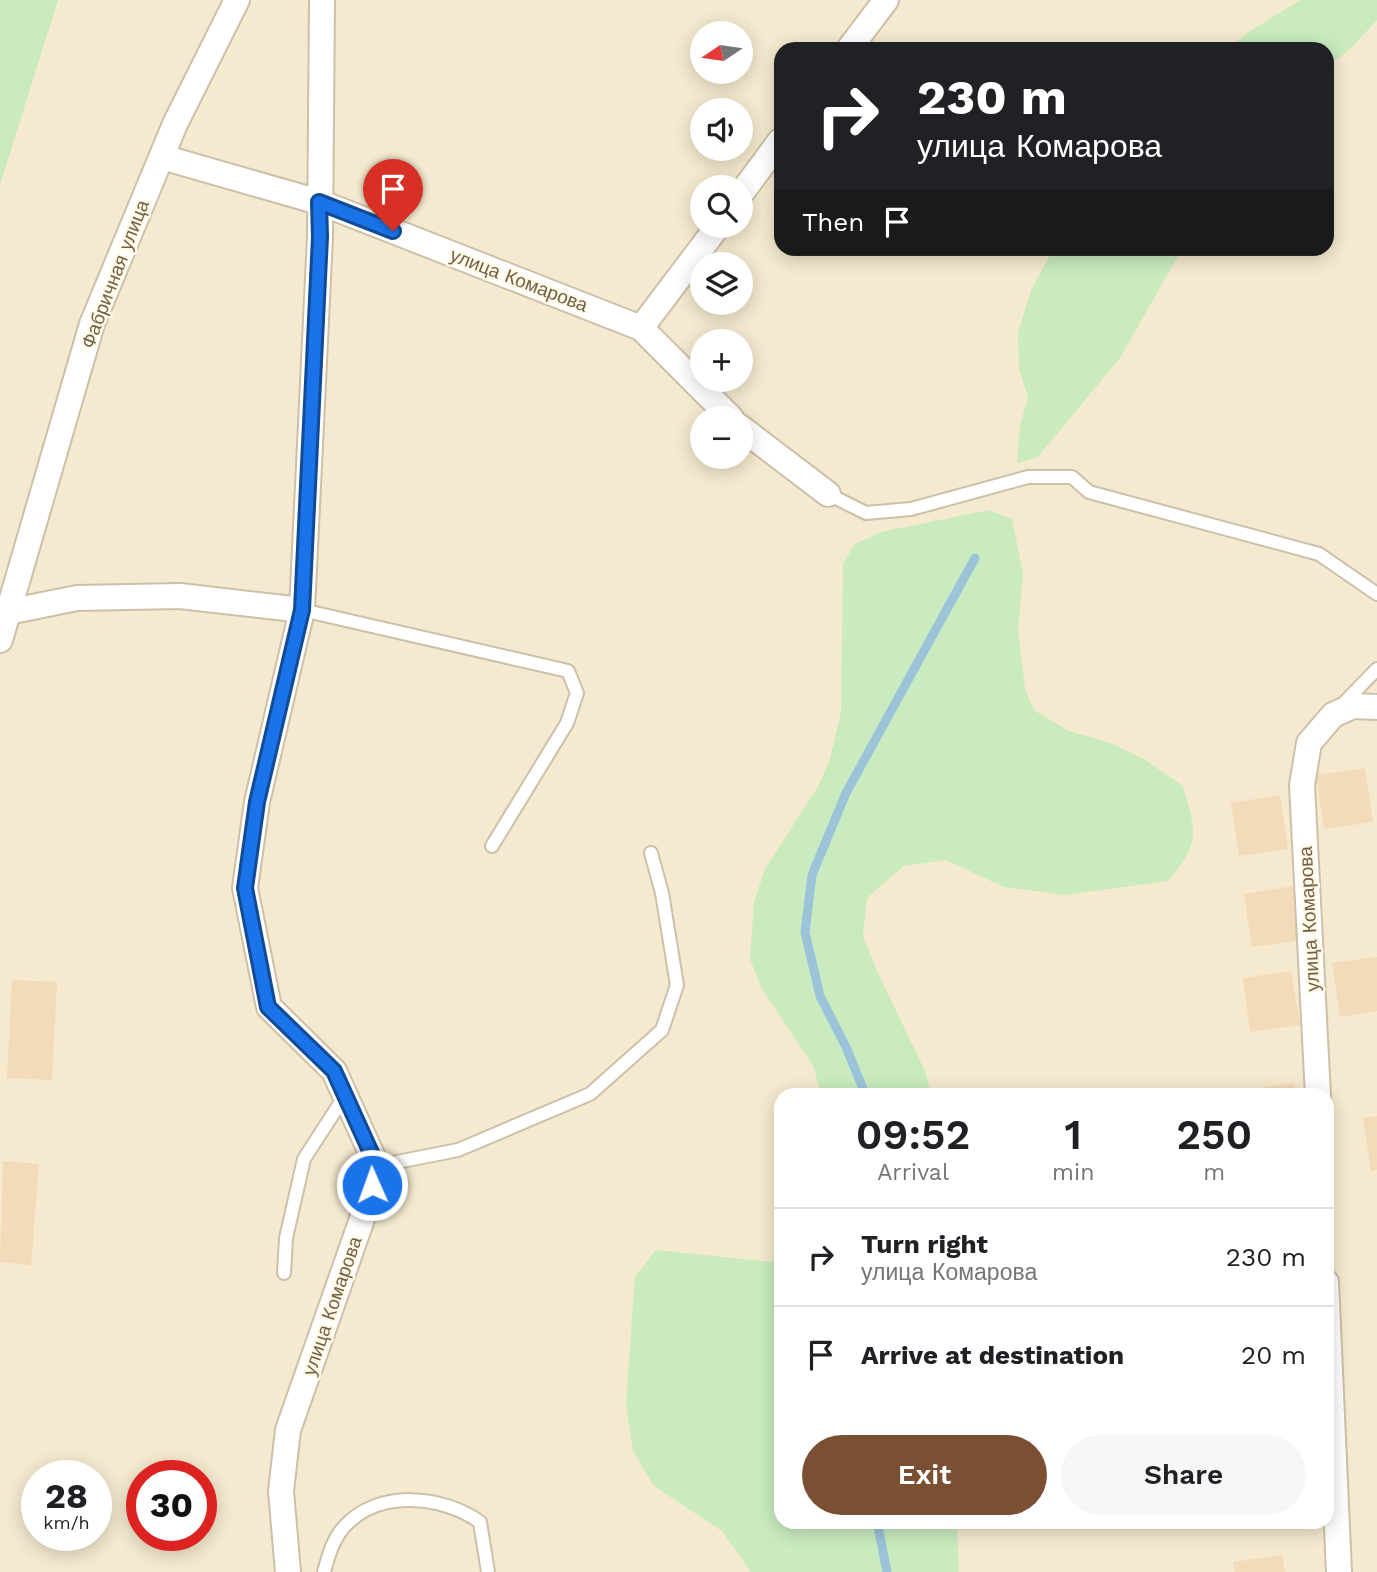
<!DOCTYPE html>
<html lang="en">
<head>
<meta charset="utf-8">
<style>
	body { margin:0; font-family:"Work Sans",sans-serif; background:#f6f6f6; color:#202124; height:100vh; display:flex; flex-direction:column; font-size:26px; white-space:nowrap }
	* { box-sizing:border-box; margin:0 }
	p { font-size:23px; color:#757577 }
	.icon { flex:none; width:38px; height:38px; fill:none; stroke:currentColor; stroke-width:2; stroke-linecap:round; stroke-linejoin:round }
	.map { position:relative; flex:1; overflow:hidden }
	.panel { position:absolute; left:774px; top:1088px; width:560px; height:441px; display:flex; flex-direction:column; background:#fff; border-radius:21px; box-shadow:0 4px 18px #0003 }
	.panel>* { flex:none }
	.top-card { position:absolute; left:774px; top:42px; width:560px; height:214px; border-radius:21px; box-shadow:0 4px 18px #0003; background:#202124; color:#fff; overflow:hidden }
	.needle { width:46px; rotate:257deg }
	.fabs { position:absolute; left:690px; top:21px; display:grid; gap:14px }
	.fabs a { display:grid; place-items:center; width:63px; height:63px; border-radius:50%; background:#fff; box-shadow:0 4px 18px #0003; font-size:35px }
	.speed { position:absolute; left:21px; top:1460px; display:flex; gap:14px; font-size:35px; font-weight:700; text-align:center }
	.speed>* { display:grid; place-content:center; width:91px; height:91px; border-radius:50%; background:#fff; box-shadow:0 4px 18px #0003; line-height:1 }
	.speed small { font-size:18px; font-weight:400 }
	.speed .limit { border:10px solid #d22; background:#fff; color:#111 }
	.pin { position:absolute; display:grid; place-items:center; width:60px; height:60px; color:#fff; margin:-72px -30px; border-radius:50% 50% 50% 0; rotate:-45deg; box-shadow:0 0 7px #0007 }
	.pin .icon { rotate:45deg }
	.me { position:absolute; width:77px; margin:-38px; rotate:358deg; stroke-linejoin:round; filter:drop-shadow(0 0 5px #0008) }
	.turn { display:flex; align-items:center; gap:24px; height:147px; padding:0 28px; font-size:32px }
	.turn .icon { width:91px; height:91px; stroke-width:2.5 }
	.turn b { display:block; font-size:49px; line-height:60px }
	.then { display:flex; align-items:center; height:66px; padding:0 28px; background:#0003; gap:14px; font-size:26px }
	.eta { display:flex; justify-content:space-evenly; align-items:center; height:119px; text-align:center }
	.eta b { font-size:42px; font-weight:600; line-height:49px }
	.cta { display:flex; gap:14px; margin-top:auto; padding:14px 28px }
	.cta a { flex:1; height:80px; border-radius:42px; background:#7b4f32; color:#fff; font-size:28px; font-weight:600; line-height:80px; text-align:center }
	.cta a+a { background:#f6f6f6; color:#202124 }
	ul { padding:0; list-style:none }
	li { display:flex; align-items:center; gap:21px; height:98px; padding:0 28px; border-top:2px solid #e0e0e0 }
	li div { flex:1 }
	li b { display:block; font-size:26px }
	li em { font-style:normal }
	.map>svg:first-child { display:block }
	.residential { fill:#f5eacf; fill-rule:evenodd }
	.green { fill:#c9ebbf }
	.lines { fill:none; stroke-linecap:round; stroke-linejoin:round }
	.stream { stroke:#9bc4d9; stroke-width:9 }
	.building { fill:#f3dab8 }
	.service-casing { stroke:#cec0a8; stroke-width:16 }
	.minor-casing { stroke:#cec0a8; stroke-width:28 }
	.service { stroke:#fff; stroke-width:12 }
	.minor { stroke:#fff; stroke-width:24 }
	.route-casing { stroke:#114b97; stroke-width:18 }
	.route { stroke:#1a73e8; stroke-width:12 }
	.labels { text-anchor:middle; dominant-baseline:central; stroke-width:5; stroke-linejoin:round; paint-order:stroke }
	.street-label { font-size:19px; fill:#756047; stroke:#fffae8 }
</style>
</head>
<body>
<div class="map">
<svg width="1377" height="1572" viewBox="0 0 1377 1572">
	<rect width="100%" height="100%" fill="#fdf7e1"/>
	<path class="residential" d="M 0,0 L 1377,0 L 1377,1572 L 0,1572 ZM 702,33 L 740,33 L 740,72 L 702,72 ZM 780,49 L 1326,49 L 1326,248 L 780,248 ZM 702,110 L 740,110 L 740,149 L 702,149 ZM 702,187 L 740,187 L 740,226 L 702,226 ZM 702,264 L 740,264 L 740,303 L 702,303 ZM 702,341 L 740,341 L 740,380 L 702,380 ZM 702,418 L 740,418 L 740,457 L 702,457 ZM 780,1096 L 1326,1096 L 1326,1522 L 780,1522 ZM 37,1475 L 96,1475 L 96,1535 L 37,1535 ZM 142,1475 L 201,1475 L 201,1535 L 142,1535 Z"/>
	<g class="green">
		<path d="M 0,0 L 58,0 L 0,185 Z"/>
		<path d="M 1300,0 L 1377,0 L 1377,20 L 1351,48 L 1327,68 L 1326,49 L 1229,49 L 1247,33 Z"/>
		<path d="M 1054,248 L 1182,249 L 1120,358 L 1037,458 L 1017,463 L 1020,426 L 1028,397 L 1019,370 L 1018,333 L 1031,290 Z"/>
		<path d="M 989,510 L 1012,519 L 1023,574 L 1018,630 L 1025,689 L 1034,710 L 1069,731 L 1110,743 L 1144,759 L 1183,786 C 1196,832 1201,842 1168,881 L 1065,895 L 1004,887 L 946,860 L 904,866 L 867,898 L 863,936 L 877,971 L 925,1071 L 931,1095 L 821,1095 L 813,1065 L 761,987 L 750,959 L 754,902 L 765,869 L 819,785 L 830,759 L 841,712 L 843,563 L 855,544 L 881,532 Z"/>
		<path d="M 656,1250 L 772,1262 L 780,1255 L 780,1522 L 957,1523 L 959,1572 L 751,1572 L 722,1531 L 654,1486 L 633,1451 L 626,1404 L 635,1277 Z"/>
	</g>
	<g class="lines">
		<g class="stream">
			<path d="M 866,1096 L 846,1047 L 820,996 L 805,932 L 812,875 L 846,793 L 975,558"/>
			<path d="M 877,1522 L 887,1572"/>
		</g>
	</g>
	<g class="building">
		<path d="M 1365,768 L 1373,822 L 1324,829 L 1316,775 Z"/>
		<path d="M 1280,795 L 1288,849 L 1239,856 L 1231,803 Z"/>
		<path d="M 1293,886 L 1301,940 L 1252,947 L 1244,894 Z"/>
		<path d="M 1377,957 L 1377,1011 L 1340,1017 L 1332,963 Z"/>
		<path d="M 1291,971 L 1300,1025 L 1250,1032 L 1243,978 Z"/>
		<path d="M 12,980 L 57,982 L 52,1080 L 7,1078 Z"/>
		<path d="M 1294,1083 L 1296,1096 L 1247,1096 L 1246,1090 Z"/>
		<path d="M 1377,1116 L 1377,1170 L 1371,1171 L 1363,1118 Z"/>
		<path d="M 3,1161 L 39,1164 L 31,1265 L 0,1262 Z"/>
		<path d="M 1245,1522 L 1287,1522 L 1287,1524 L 1246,1530 Z"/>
		<path d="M 1282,1555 L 1285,1572 L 1235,1572 L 1233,1562 Z"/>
	</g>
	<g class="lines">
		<g class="service-casing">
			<g id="service">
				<path d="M 828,494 L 866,513 L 911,509 L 1028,477 L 1072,477 L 1089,492 L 1319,554 L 1377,594"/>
				<path d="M 302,610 L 568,671 L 577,693 L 567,723 L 492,846"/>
				<path d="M 1343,704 L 1377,669"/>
				<path d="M 377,1166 L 458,1150 L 590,1094 L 662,1030 L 677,985 L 662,893 L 651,853"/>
				<path d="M 284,1273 L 286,1238 L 304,1159 L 344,1097"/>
				<path d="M 324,1572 C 328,1557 333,1539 344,1527 C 378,1489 442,1495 480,1522 L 488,1572"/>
			</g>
		</g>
		<g class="minor-casing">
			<g id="minor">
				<path d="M 849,49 L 886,0"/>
				<path d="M 162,157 L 319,202 L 641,328 L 731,418"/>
				<path d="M 740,195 L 780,141"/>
				<path d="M 641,328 L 718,226"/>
				<path d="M 740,427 L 828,494"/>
				<path d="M 8,612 L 77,598 L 180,596 L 302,610"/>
				<path d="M 0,640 L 92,324 L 175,124 L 237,0"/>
				<path d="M 1318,1096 L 1302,785 L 1309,743 L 1333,715 L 1353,706 L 1377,707"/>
				<path d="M 1326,1282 L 1339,1572"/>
				<path d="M 288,1572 L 281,1491 L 288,1430 L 361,1222 L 377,1166 L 334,1071 L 269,1007 L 245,888 L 257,802 L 302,610 L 320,237 L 322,0"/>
			</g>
		</g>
		<use href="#service" class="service"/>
		<use href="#minor" class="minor"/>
	</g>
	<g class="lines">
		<g class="route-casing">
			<path id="route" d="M 372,1185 L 377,1166 L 334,1071 L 268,1007 L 245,888 L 257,802 L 302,610 L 320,237 L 319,202 L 393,231"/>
		</g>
		<use href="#route" class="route"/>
	</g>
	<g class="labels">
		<g class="street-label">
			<text transform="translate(115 274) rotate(-69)">Фабричная улица</text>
			<text transform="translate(519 280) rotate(21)">улица Комарова</text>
			<text transform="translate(1309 919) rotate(-93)">улица Комарова</text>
			<text transform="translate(332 1306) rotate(-71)">улица Комарова</text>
		</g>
	</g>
</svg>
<div class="fabs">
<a><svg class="needle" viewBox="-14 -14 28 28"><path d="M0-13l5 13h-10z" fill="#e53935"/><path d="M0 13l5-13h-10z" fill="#757577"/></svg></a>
<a><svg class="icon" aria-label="sound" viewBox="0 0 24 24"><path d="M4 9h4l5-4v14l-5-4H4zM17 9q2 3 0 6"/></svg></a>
<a><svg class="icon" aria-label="search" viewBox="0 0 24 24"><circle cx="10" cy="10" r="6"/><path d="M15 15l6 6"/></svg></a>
<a><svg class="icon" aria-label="layers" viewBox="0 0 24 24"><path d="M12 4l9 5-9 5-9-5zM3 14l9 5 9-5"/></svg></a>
<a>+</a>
<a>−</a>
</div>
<div class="speed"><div>28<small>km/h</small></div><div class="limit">30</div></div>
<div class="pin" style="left:393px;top:231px;background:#d93025"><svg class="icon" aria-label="arrive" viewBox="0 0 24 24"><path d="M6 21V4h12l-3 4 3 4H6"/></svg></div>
<svg class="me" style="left:372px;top:1185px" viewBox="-20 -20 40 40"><circle r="17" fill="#1a73e8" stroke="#fff" stroke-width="3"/><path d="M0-11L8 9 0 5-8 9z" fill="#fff"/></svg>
<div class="top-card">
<div class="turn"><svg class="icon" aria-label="right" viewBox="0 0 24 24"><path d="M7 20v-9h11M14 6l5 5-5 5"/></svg><div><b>230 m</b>улица Комарова</div></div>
<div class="then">Then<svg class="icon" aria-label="arrive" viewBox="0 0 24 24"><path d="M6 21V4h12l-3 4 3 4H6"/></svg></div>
</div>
<section class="panel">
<div class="eta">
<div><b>09:52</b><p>Arrival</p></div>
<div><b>1</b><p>min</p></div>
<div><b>250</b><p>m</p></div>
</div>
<ul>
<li><svg class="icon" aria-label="right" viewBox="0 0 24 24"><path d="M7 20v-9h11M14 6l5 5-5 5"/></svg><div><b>Turn right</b><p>улица Комарова</p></div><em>230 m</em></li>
<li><svg class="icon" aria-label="arrive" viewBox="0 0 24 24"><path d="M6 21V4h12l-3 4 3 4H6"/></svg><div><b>Arrive at destination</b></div><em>20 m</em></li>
</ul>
<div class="cta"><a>Exit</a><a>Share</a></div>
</section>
</div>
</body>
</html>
